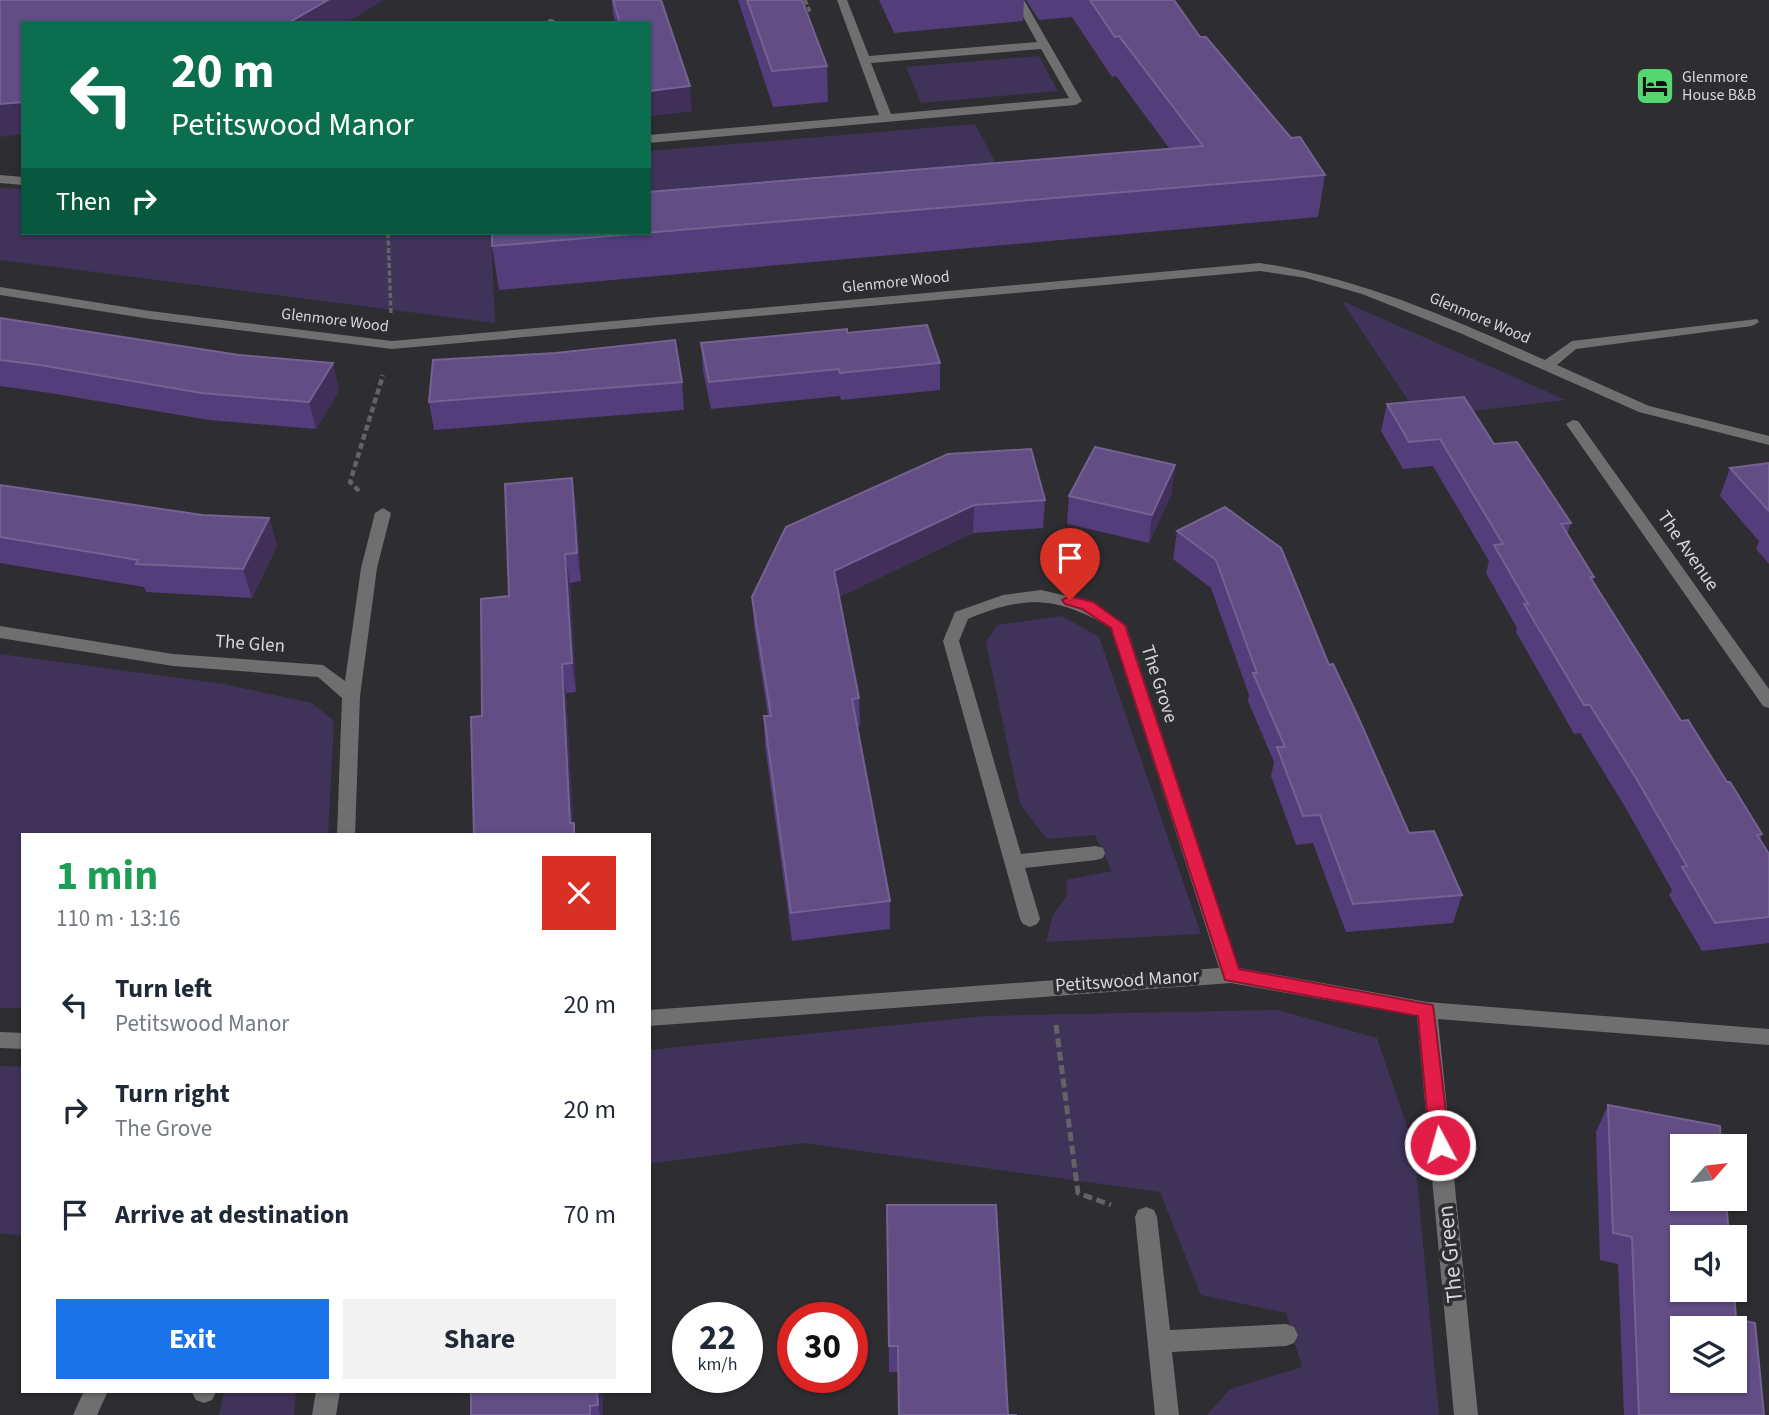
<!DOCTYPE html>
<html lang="en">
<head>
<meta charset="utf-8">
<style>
	body { margin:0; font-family:"Source Sans 3",sans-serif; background:#f2f2f3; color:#1f2937; height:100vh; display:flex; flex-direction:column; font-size:26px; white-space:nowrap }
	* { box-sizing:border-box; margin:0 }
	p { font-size:23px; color:#747a83 }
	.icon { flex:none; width:38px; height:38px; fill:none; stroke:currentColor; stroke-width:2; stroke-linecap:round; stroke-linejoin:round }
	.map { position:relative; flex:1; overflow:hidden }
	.side { position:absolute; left:21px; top:833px; width:630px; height:560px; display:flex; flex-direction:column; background:#fff; border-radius:0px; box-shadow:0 2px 5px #0004 }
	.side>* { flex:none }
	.top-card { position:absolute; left:21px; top:21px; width:630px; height:214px; border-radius:0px; box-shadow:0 2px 5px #0004; background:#0b6e4f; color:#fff; overflow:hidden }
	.needle { width:46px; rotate:62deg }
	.controls { position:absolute; left:1670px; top:1134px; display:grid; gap:14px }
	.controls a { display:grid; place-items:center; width:77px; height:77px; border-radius:0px; background:#fff; box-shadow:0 2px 5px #0004; font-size:35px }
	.speed { position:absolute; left:672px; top:1302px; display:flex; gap:14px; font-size:35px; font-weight:700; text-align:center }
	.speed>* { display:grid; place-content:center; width:91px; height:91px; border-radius:50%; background:#fff; box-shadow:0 2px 5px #0004; line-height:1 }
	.speed small { font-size:18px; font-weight:400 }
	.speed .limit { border:10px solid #d22; background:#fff; color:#111 }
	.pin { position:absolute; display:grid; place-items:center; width:60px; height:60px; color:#fff; margin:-72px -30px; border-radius:50% 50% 50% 0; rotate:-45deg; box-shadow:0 0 7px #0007 }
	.pin .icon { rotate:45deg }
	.me { position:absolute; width:77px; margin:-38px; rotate:354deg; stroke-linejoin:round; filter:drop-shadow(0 0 5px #0008) }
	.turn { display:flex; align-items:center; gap:24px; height:147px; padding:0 35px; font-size:32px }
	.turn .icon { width:91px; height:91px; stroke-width:2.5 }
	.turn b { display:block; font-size:49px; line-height:60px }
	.then { display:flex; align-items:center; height:66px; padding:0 35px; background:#0003; gap:14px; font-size:26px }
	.round { display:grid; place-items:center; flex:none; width:74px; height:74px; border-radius:0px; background:#f2f2f3 }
	.head { display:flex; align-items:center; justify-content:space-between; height:119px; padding:0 35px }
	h1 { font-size:42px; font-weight:700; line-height:52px; color:#1e9e55 }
	.button { display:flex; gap:14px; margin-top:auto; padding:14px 35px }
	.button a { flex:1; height:80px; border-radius:0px; background:#1a73e8; color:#fff; font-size:28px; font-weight:700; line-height:80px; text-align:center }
	.button a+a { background:#f2f2f3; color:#1f2937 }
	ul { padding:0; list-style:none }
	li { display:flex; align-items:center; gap:21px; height:105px; padding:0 35px }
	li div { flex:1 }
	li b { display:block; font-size:26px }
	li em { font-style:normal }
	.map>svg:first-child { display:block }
	.green { fill:#40335a }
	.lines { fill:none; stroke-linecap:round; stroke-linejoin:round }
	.path-far2 { stroke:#636265; stroke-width:3.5; stroke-dasharray:5 2.5; stroke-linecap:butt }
	.path-far1 { stroke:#636265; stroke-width:4.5; stroke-dasharray:6 3.5; stroke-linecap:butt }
	.path { stroke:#636265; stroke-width:5; stroke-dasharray:9 4.5; stroke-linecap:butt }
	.minor { fill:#6f6f70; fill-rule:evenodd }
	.wall { fill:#543d7b }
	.shaded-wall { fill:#3f2f59 }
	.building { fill:#624d85; stroke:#746292; stroke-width:2; fill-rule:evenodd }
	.route { fill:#e11d48; stroke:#92132f; stroke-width:2 }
	.labels { text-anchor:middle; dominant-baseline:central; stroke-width:7; stroke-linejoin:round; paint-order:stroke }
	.far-poi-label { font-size:16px; fill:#d6d6d8; stroke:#2e2d31; text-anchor:start }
	.far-street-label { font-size:16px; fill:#d6d6d8; stroke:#2e2d31 }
	.street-label { font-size:19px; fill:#d6d6d8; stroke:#2e2d31 }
	.near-street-label { font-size:23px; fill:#d6d6d8; stroke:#2e2d31 }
</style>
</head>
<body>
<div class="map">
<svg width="1769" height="1415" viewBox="0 0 1769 1415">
	<rect width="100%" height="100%" fill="#2e2d31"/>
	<g class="green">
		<path d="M 1039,56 L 1058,91 L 921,103 L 906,67 Z"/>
		<path d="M 975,124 L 1000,171 L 649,195 L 649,151 Z"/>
		<path d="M 0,188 L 23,189 L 23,233 L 491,233 L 495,323 L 0,260 Z"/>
		<path d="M 1342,301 L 1566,400 L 1419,417 Z"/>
		<path d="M 1062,616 L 1099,637 L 1201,934 L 1046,942 L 1053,915 L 1067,896 L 1066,880 L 1112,871 L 1095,835 L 1047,839 L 1020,804 L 986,643 L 997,625 Z"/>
		<path d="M 0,654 L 224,684 L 312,703 L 334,721 L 328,835 L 23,835 L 23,1008 L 0,1008 Z"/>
		<path d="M 1278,1010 L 1377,1038 L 1414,1147 L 1439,1415 L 1207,1415 L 1230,1389 L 1302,1367 L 1286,1313 L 1201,1295 L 1160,1192 L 803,1143 L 649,1164 L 649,1050 L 985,1016 Z"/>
		<path d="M 0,1066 L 23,1067 L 23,1236 L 0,1233 Z"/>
		<path d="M 224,1391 L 296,1391 L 294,1415 L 219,1415 Z"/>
	</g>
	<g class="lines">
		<g class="path-far2">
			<path d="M 805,0 L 810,12"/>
			<path d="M 388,233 L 391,315"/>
		</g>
		<path class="path-far1" d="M 359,491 L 350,482 L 383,375"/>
		<path class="path" d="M 1056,1025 L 1078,1193 L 1111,1205"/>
		<g class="minor">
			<path d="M 837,0 L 847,0 L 869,56 L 1037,42 L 1014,0 L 1024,0 L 1082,101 L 1076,105 L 649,143 L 649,135 L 879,115 ZM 1041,49 L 1069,98 L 891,114 L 871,63 Z"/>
			<path d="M 550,19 L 554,20 L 556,23 L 544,23 Z"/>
			<path d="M 0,175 L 23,177 L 23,185 L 0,183 Z"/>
			<path d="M 1260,263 C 1361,278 1452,319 1545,360 L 1572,341 L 1757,319 L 1759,322 L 1752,326 L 1576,349 L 1557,365 L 1649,406 L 1769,436 L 1769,445 L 1639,412 L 1460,333 L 1362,294 L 1306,278 L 1260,271 L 392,349 L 150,319 L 0,295 L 0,287 L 150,311 L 392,341 Z"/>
			<path d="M 1573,420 L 1578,421 L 1769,689 L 1769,708 L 1763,706 L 1566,424 Z"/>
			<path d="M 383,508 L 391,513 L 377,568 L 360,696 L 355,835 L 337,835 L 342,698 L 318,677 L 173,666 L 0,638 L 0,626 L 173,654 L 323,665 L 345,681 L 361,568 L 375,513 Z"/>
			<path d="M 1041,590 L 1084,600 L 1126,625 L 1239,968 L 1427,1002 L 1769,1029 L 1769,1045 L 1438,1019 L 1478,1415 L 1454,1415 L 1417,1016 L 1231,983 L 649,1026 L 649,1010 L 1219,968 L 1111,628 C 1057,596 1025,595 968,619 L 959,641 L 1021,854 L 1096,846 L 1103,848 L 1105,853 L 1103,858 L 1096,860 L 1025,868 L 1040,919 L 1037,924 L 1030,927 L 1023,924 L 1020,919 L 943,641 L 955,612 L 1003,595 Z"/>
			<path d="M 0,1032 L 23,1033 L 23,1049 L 0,1048 Z"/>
			<path d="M 1146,1207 L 1154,1210 L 1157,1217 L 1170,1330 L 1286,1324 L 1294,1327 L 1298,1335 L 1294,1343 L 1286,1346 L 1172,1352 L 1179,1415 L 1155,1415 L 1135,1217 L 1138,1210 Z"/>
			<path d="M 84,1391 L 108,1391 L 97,1415 L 73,1415 Z"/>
			<path d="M 191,1391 L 216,1391 L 216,1392 L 212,1400 L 204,1403 L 196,1400 Z"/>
			<path d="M 316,1391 L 340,1391 L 336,1415 L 312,1415 Z"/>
		</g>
	</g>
	<g class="wall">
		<path d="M 612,0 L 661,0 L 692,111 L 649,116 L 649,23 L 616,23 L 613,14 Z"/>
		<path d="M 738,0 L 802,0 L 827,66 L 828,102 L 773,107 Z"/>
		<path d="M 879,0 L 1024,0 L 1023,21 L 894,33 Z"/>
		<path d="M 1026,0 L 1174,0 L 1200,37 L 1325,175 L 1318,217 L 499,290 L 492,246 L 1169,148 L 1116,76 L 1112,77 L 1072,17 L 1039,20 Z"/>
		<path d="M 0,318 L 239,355 L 333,363 L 339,391 L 316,429 L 209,420 L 50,393 L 0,386 Z"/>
		<path d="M 847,333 L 940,363 L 940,390 L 841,400 L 840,396 L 711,409 L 703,371 L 701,343 Z"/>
		<path d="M 682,382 L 684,410 L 434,430 L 429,402 Z"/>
		<path d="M 1387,404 L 1494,444 L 1571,523 L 1567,534 L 1594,577 L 1593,581 L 1681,721 L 1727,782 L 1762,834 L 1760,840 L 1769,854 L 1769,943 L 1702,951 L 1669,895 L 1672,890 L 1625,807 L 1580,733 L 1574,734 L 1516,632 L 1517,628 L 1486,573 L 1489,561 L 1433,466 L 1403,469 L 1381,431 Z"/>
		<path d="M 948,454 L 1045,500 L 1043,528 L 973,533 L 839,597 L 859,698 L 860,726 L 857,726 L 890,901 L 890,929 L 792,941 L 765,745 L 764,716 L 768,716 L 754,626 L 752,597 Z"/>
		<path d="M 1769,463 L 1769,564 L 1756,549 L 1759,541 L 1720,496 L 1730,468 Z"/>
		<path d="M 0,485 L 202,515 L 269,518 L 277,546 L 252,598 L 146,592 L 144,587 L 0,563 Z"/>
		<path d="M 1172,493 L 1149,543 L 1067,524 L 1069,496 Z"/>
		<path d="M 576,506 L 581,581 L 570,583 L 576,692 L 566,693 L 573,823 L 482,716 L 509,596 Z"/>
		<path d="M 1225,507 L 1329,665 L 1409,833 L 1462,895 L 1453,923 L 1346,932 L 1313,843 L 1296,845 L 1271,776 L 1274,762 L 1248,701 L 1249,695 L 1211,588 L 1173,559 L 1177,531 Z"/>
		<path d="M 1608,1105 L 1736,1319 L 1764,1415 L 1624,1415 L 1618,1264 L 1600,1260 L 1596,1132 Z"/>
		<path d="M 887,1205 L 1008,1415 L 1017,1415 L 898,1415 L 898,1372 L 889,1372 Z"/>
		<path d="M 471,1391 L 602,1391 L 603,1415 L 471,1415 Z"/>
	</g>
	<g class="shaded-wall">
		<path d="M 328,0 L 384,0 L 346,23 L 288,23 Z"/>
		<path d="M 690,86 L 692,111 L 649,116 L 649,91 Z"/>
		<path d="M 23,102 L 23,134 L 0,137 L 0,104 Z"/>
		<path d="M 333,363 L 339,391 L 316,429 L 309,402 Z"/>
		<path d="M 1175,465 L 1172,493 L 1149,543 L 1152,515 Z"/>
		<path d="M 572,478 L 576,506 L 581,581 L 577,553 Z"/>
		<path d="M 974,505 L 973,533 L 834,599 L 834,571 Z"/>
		<path d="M 269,518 L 277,546 L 252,598 L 243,569 Z"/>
		<path d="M 565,554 L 570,583 L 576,692 L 572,663 Z"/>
		<path d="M 562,664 L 566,693 L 574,835 L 570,823 Z"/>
		<path d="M 597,1391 L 602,1391 L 603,1415 L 600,1415 L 598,1405 Z"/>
	</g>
	<g class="building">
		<path d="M 0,0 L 328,0 L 288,23 L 23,23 L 23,102 L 0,104 Z"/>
		<path d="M 613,0 L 661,0 L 690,86 L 649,91 L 649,23 L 620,23 Z"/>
		<path d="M 747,0 L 802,0 L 827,66 L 772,71 Z"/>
		<path d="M 1090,0 L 1174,0 L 1200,37 L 1206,37 L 1291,138 L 1300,137 L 1325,175 L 492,246 L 492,233 L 649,233 L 649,192 L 1203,146 L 1119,36 L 1115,37 Z"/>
		<path d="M 0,318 L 239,355 L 333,363 L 309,402 L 201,393 L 40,365 L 0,360 Z"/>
		<path d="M 927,325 L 940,363 L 840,373 L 839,369 L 709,382 L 701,343 L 847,329 L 847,333 Z"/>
		<path d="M 675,340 L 682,382 L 429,402 L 433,360 L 556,353 Z"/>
		<path d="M 1464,397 L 1494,444 L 1517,442 L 1571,523 L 1561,524 L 1594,577 L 1590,577 L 1681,721 L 1688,720 L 1727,782 L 1730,782 L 1762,834 L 1757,835 L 1769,854 L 1769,917 L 1715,923 L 1682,867 L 1687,866 L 1636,778 L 1590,705 L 1584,705 L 1524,604 L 1528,604 L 1494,545 L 1503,544 L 1440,439 L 1409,442 L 1387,404 Z"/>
		<path d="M 1095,447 L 1175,465 L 1152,515 L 1069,496 Z"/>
		<path d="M 1031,449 L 1045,500 L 974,505 L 834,571 L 859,698 L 852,699 L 890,901 L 791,913 L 764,716 L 771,716 L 752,597 L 786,527 L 948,454 Z"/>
		<path d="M 1769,463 L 1769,511 L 1730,468 Z"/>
		<path d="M 572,478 L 577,553 L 565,554 L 572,663 L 562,664 L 570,823 L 574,823 L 574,835 L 474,835 L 471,717 L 482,716 L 481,599 L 509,596 L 505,484 Z"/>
		<path d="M 0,485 L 202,515 L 269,518 L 243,569 L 136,564 L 138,560 L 0,537 Z"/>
		<path d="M 1225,507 L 1281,548 L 1329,665 L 1333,664 L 1359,719 L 1409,833 L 1434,831 L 1462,895 L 1353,904 L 1320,815 L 1303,816 L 1277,747 L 1285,747 L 1253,673 L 1257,673 L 1216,560 L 1177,531 Z"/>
		<path d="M 1608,1105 L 1720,1126 L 1721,1146 L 1682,1146 L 1682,1199 L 1726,1199 L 1729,1237 L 1682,1237 L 1682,1290 L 1734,1290 L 1736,1319 L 1755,1323 L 1764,1415 L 1639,1415 L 1632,1237 L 1613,1233 ZM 1682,1328 L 1734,1328 L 1734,1381 L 1682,1381 Z"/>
		<path d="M 887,1205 L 996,1205 L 1008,1415 L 1017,1415 L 899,1415 L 898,1346 L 889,1346 Z"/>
		<path d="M 471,1391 L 597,1391 L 598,1405 L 590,1406 L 590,1415 L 471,1415 Z"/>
	</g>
	<path class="route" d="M 1070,596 L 1093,602 L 1125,625 L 1239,969 L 1433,1005 L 1450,1145 L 1447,1151 L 1440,1154 L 1433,1151 L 1430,1145 L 1418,1016 L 1225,980 L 1111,628 L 1082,609 L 1065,604 L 1062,600 Z"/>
	<defs>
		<g id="hotel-square" transform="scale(2.0125)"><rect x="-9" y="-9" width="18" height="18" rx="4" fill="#56d671" stroke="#2e2d31"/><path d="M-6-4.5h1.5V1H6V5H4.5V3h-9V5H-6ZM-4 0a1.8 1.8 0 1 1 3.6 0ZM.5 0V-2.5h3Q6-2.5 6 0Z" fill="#111"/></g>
	</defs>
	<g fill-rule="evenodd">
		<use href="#hotel-square" x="1655" y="86"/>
	</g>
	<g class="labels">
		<g class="far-poi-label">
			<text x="1682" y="77">Glenmore<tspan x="1682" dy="18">House B&amp;B</tspan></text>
		</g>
		<g class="far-street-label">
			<text transform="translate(896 282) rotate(-6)">Glenmore Wood</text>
			<text transform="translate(1480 318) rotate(23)">Glenmore Wood</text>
			<text transform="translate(335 320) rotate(7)">Glenmore Wood</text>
		</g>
		<g class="street-label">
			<text transform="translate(1688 551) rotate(55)">The Avenue</text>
			<text transform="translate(250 644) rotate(4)">The Glen</text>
			<text transform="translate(1159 684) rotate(72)">The Grove</text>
			<text transform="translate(1127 981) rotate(-4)">Petitswood Manor</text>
		</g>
		<g class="near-street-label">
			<text transform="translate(1450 1254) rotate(-96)">The Green</text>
		</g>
	</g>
</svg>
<div class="controls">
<a><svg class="needle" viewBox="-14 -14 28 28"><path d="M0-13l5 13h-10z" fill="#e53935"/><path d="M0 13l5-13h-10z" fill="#747a83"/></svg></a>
<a><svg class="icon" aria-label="sound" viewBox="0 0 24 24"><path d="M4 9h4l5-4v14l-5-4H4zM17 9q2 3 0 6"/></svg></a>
<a><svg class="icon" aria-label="layers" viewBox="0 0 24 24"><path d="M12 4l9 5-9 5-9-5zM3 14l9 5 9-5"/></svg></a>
</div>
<div class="speed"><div>22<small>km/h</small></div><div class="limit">30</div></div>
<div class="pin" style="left:1070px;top:600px;background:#d93025"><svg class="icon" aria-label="arrive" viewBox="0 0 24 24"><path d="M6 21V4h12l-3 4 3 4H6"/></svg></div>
<svg class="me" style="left:1440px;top:1145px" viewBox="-20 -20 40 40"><circle r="17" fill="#e11d48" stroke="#fff" stroke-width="3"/><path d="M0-11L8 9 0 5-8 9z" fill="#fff"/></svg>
<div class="top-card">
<div class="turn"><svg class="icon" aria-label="left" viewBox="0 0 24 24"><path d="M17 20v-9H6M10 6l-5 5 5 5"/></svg><div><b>20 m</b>Petitswood Manor</div></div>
<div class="then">Then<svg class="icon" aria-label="right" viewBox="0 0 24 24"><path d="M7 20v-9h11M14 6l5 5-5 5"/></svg></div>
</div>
<section class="side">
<div class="head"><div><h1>1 min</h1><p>110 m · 13:16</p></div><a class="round" style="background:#d93025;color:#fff"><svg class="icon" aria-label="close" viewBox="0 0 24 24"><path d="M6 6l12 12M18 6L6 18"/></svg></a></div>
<ul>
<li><svg class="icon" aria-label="left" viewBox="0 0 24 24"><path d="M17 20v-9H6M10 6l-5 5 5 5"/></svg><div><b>Turn left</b><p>Petitswood Manor</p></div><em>20 m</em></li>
<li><svg class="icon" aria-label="right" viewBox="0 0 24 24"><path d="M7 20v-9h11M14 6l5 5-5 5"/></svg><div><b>Turn right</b><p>The Grove</p></div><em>20 m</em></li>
<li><svg class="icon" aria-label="arrive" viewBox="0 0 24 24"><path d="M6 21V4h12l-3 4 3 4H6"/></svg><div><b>Arrive at destination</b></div><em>70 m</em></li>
</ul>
<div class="button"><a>Exit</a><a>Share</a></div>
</section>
</div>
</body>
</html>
